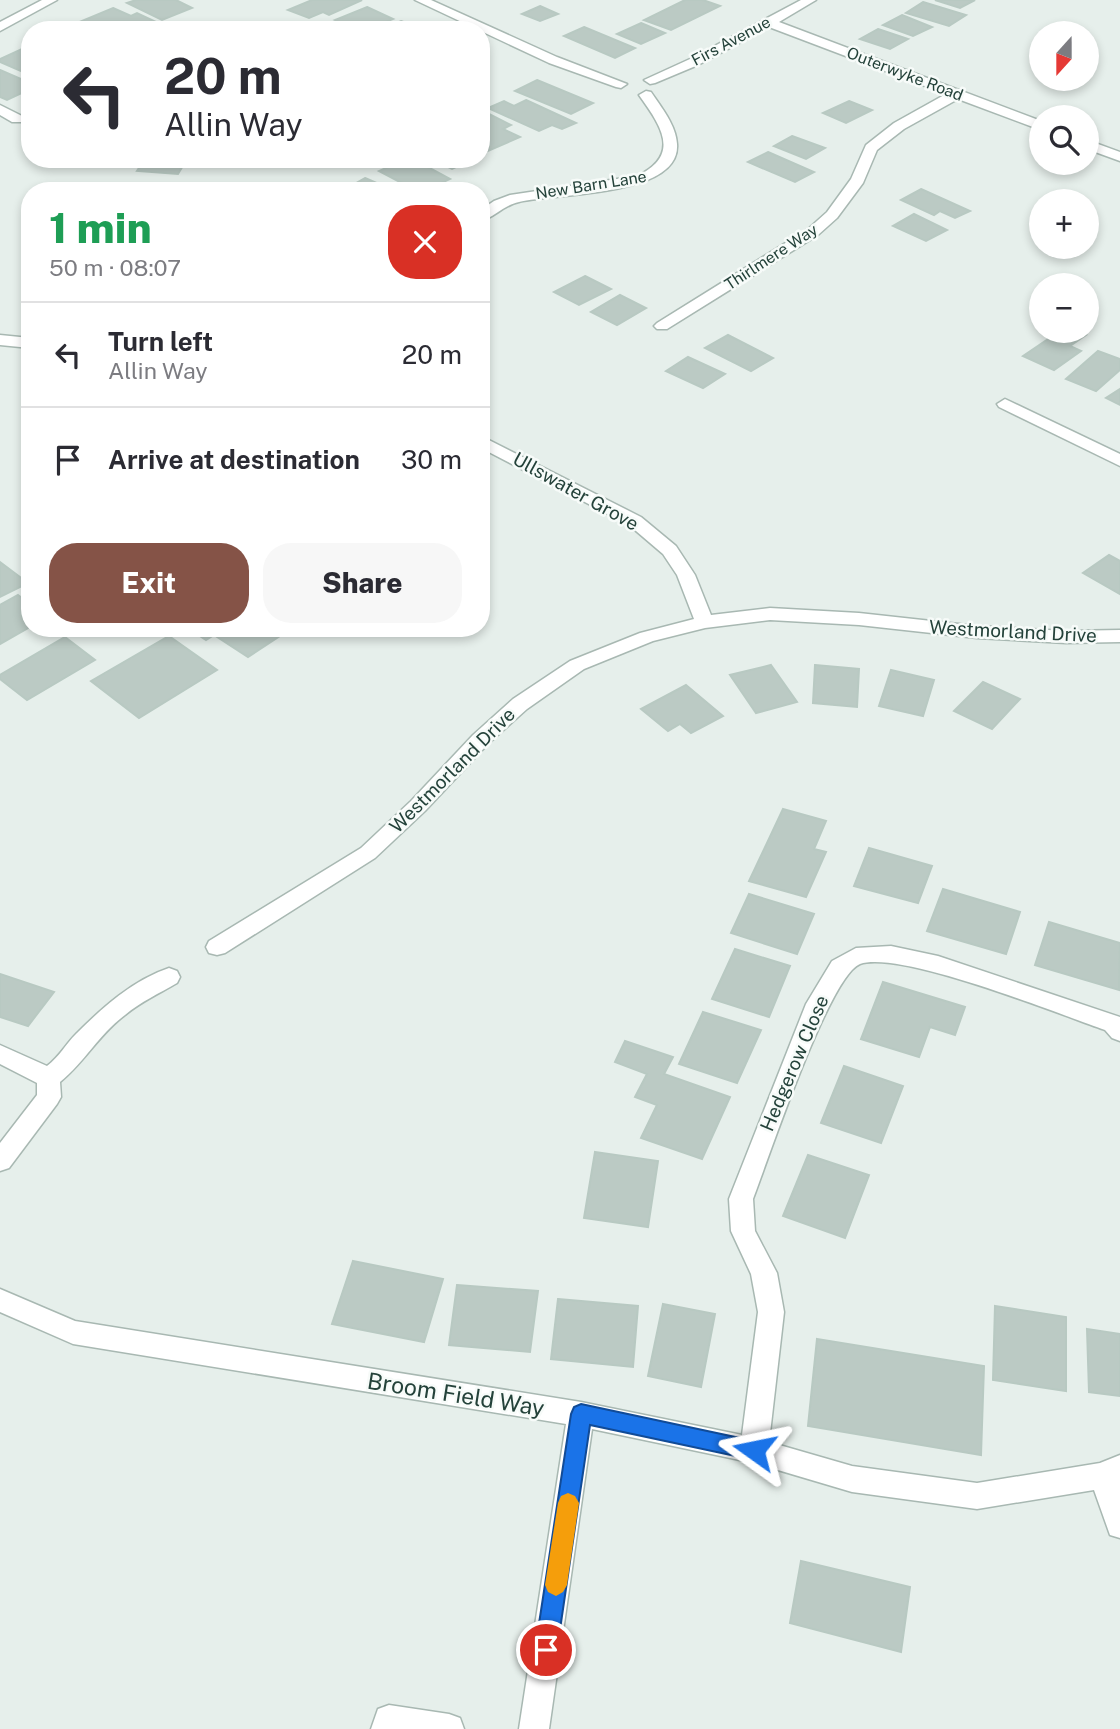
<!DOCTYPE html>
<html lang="en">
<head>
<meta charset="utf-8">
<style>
	body { margin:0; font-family:"Public Sans",sans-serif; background:#f7f7f7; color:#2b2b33; height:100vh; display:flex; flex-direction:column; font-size:26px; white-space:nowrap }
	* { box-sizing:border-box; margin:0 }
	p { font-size:23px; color:#7c7c81 }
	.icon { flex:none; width:38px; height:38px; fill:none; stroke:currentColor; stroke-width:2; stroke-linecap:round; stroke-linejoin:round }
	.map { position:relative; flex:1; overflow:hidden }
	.sheet { position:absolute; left:21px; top:182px; width:469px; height:455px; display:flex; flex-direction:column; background:#fff; border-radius:28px; box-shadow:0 4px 10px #0003 }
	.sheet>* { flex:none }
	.top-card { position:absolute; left:21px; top:21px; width:469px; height:147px; border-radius:28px; box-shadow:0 4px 10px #0003; background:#fff; color:#2b2b33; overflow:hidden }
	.needle { width:46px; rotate:201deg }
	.tools { position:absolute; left:1029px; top:21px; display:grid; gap:14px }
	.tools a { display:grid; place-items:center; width:70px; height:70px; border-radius:50%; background:#fff; box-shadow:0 4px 10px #0003; font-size:35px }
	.pin { position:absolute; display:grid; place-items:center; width:60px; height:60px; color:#fff; margin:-30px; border:4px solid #fff; border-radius:50%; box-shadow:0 2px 7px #0007 }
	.me { position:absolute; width:77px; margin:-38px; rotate:282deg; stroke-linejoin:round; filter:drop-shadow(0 0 5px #0008) }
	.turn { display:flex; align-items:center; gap:24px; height:147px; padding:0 28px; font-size:32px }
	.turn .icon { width:91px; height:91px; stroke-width:2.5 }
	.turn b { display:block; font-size:49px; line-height:60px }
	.round { display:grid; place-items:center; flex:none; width:74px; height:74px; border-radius:28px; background:#f7f7f7 }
	.overview { display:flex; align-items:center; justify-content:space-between; height:119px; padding:0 28px }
	h1 { font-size:42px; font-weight:800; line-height:52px; color:#1e9e55 }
	.button { display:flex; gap:14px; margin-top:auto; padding:14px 28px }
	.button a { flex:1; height:80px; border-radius:28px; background:#855347; color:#fff; font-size:28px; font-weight:800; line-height:80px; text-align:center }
	.button a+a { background:#f7f7f7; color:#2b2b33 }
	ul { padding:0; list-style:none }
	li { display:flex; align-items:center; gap:21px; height:105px; padding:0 28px; border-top:2px solid #e1e1e2 }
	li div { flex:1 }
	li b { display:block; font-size:26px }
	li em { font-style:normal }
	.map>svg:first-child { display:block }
	.building { fill:#bbcac4; stroke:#b8c9c2; stroke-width:2 }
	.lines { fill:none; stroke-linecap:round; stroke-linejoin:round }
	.minor-casing { stroke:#a8b8b2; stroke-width:3 }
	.minor { fill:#fff; fill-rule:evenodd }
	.route { fill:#1a73e8; stroke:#114b97; stroke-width:2 }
	.slow { fill:#f59e0b }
	.labels { text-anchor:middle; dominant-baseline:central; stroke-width:5; stroke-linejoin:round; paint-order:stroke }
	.far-street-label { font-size:16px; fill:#24423a; stroke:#f7fbf9 }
	.street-label { font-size:19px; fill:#24423a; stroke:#f7fbf9 }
	.near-street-label { font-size:23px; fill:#24423a; stroke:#f7fbf9 }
</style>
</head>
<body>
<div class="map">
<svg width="1120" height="1729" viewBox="0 0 1120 1729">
	<rect width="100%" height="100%" fill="#e6efeb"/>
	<g class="building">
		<path d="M 136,0 L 176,0 L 192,8 L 162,20 L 127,3 Z"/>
		<path d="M 312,0 L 362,0 L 329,15 L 323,12 L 309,18 L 288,10 Z"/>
		<path d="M 685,0 L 703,0 L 720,6 L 671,30 L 644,20 Z"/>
		<path d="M 935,0 L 975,0 L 960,8 Z"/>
		<path d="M 923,2 L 966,15 L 949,26 L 906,13 Z"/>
		<path d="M 540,6 L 558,14 L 540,21 L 522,14 Z"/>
		<path d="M 367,7 L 393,19 L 366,30 L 357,30 L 335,20 Z"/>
		<path d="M 113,8 L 131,16 L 137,13 L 156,22 L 137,30 L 93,30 L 77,23 Z"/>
		<path d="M 902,15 L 932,27 L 913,36 L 883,25 Z"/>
		<path d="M 401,21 L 416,27 L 411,30 L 381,30 Z"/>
		<path d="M 641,23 L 665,33 L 641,44 L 617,34 Z"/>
		<path d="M 584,27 L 635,48 L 615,58 L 564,36 Z"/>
		<path d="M 878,29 L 908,39 L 890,49 L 860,39 Z"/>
		<path d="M 24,48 L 30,50 L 30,69 L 23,72 L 0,62 L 0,59 Z"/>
		<path d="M 0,70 L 30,83 L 30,89 L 7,100 L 0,97 Z"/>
		<path d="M 537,80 L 593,103 L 571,114 L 515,91 Z"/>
		<path d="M 526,100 L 576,123 L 562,129 L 552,125 L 539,131 L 488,108 L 504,101 L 514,106 Z"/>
		<path d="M 849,101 L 872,110 L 846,123 L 823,113 Z"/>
		<path d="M 487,113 L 511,125 L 503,129 L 520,137 L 488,151 L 481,148 L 481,115 Z"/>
		<path d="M 792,136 L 825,148 L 806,159 L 774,146 Z"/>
		<path d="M 768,152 L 814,172 L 795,182 L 748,162 Z"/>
		<path d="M 145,159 L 187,159 L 178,174 L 137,171 Z"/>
		<path d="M 406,159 L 413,159 L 450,179 L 424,191 L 417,191 L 379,171 Z"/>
		<path d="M 432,159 L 473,159 L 452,169 Z"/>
		<path d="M 365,178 L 395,191 L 342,191 Z"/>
		<path d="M 921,189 L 970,211 L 955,218 L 940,211 L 934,215 L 901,200 Z"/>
		<path d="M 914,214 L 947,230 L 926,241 L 893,226 Z"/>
		<path d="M 585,276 L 611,289 L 579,305 L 554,292 Z"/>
		<path d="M 620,295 L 646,308 L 617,325 L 591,312 Z"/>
		<path d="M 1060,331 L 1076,331 L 1086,335 L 1070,346 L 1081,351 L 1054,370 L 1023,356 Z"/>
		<path d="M 728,335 L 773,358 L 751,371 L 705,348 Z"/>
		<path d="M 1098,351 L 1120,359 L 1120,370 L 1096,391 L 1066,379 Z"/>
		<path d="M 688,357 L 725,374 L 703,388 L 666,371 Z"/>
		<path d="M 1120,389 L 1120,405 L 1106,398 Z"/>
		<path d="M 1109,555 L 1120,561 L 1120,594 L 1083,573 Z"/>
		<path d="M 0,562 L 28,583 L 0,597 Z"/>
		<path d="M 18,595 L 30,604 L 30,627 L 0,644 L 0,605 Z"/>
		<path d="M 188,628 L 280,628 L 286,632 L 248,657 L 214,635 L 206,640 Z"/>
		<path d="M 169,636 L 217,670 L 139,718 L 91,681 Z"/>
		<path d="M 65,637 L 95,660 L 27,700 L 0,679 L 0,675 Z"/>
		<path d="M 771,665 L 797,702 L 756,713 L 730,675 Z"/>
		<path d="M 815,665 L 859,669 L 857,707 L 813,703 Z"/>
		<path d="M 891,670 L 934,680 L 923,716 L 879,706 Z"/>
		<path d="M 983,682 L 1020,699 L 992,729 L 954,711 Z"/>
		<path d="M 686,685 L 723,716 L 691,733 L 680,724 L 668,731 L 641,709 Z"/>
		<path d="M 783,809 L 826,821 L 814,849 L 826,852 L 806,897 L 749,881 Z"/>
		<path d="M 869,848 L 932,866 L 918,903 L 854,886 Z"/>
		<path d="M 943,889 L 1020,912 L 1006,954 L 927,931 Z"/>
		<path d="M 749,894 L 814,914 L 797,954 L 731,933 Z"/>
		<path d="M 1049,922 L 1120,943 L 1119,990 L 1035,965 Z"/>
		<path d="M 735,949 L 790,966 L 769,1017 L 712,999 Z"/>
		<path d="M 0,974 L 54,992 L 28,1026 L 0,1017 Z"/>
		<path d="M 883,982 L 965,1007 L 955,1035 L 930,1027 L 919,1057 L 861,1039 Z"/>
		<path d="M 703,1012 L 761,1030 L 737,1083 L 679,1064 Z"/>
		<path d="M 625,1041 L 673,1057 L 664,1074 L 730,1097 L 702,1159 L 641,1138 L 657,1105 L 635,1097 L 647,1074 L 615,1062 Z"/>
		<path d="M 844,1066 L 903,1086 L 881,1143 L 821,1123 Z"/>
		<path d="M 595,1152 L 658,1161 L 648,1227 L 584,1218 Z"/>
		<path d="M 808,1155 L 869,1175 L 845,1238 L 783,1216 Z"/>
		<path d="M 353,1261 L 443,1279 L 424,1342 L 332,1324 Z"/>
		<path d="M 457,1285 L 538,1291 L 530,1352 L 449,1345 Z"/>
		<path d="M 558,1299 L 638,1306 L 633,1367 L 551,1359 Z"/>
		<path d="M 663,1304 L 715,1314 L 701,1387 L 648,1376 Z"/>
		<path d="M 995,1306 L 1066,1317 L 1066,1391 L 993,1380 Z"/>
		<path d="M 1087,1329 L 1120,1334 L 1120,1396 L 1089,1392 Z"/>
		<path d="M 817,1339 L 984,1366 L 981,1455 L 808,1426 Z"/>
		<path d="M 801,1561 L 910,1587 L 901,1652 L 790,1623 Z"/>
	</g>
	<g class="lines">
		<g class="minor-casing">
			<g id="minor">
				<path d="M 42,0 L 57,0 L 0,31 L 0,22 Z"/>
				<path d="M 415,0 L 431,0 L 557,57 L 627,84 L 621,88 L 616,87 L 549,63 Z"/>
				<path d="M 801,0 L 816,0 L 779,22 L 1041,121 L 1041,130 L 958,99 L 904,129 L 877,150 L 863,183 L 837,218 L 818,235 L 667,329 L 657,329 L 654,326 L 657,323 L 808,229 L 827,212 L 851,179 L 866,145 L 894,123 L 946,94 L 769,27 L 698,65 L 655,83 L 650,84 L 644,80 L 690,59 Z"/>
				<path d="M 646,91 L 651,92 C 661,107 676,125 677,144 C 681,197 555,193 519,202 C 504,205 495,217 481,221 L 481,210 L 494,201 L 510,195 L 637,176 C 681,155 662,127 639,95 Z"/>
				<path d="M 0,105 L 22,116 L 24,119 L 22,122 L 12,122 L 0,115 Z"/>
				<path d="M 1087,140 L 1120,152 L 1120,161 L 1087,149 Z"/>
				<path d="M 0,335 L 30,338 L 30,348 L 0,345 Z"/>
				<path d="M 1005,399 L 1120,454 L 1120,466 L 999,407 L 997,404 Z"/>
				<path d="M 481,436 L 641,517 L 676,546 L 695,575 L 711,615 L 770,608 L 859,613 L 977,626 L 1066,631 L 1120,630 L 1120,642 L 1066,643 L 977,638 L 859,625 L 770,620 L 705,628 L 653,641 L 584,669 L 527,709 L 487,745 L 425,811 L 375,858 L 225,953 L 217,955 L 209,953 L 206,947 L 209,941 L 361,848 L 411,801 L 473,735 L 513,699 L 570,661 L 640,633 L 694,619 L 677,575 L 663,554 L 629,525 L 481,448 Z"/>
				<path d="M 891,946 L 938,956 L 1120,1017 L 1120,1041 L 1112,1038 L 1105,1030 C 1059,1014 900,950 860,964 C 829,976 768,1160 753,1199 L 755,1231 L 777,1273 L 784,1312 L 769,1442 L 852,1466 L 977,1483 L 1100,1463 L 1120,1455 L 1120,1538 L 1110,1535 L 1094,1490 L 977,1509 L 852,1492 L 754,1463 L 592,1429 L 549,1729 L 519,1729 L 566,1424 L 73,1344 L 0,1312 L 0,1289 L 75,1321 L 581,1402 L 742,1435 L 758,1312 L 751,1274 L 731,1231 L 729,1199 L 806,1004 L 832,961 L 856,948 Z"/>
				<path d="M 169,968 L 177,971 L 180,977 L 177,983 C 160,993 140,1002 125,1015 C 99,1034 85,1062 60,1082 L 61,1097 L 57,1104 L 9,1168 L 0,1171 L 0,1143 L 37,1095 L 37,1083 L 0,1064 L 0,1045 L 47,1066 C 60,1056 65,1045 76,1034 C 102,1008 133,980 169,968 Z"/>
				<path d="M 389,1705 L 449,1714 L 460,1718 L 464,1729 L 371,1729 L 378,1709 Z"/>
			</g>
		</g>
		<use href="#minor" class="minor"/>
	</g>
	<path class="route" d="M 581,1404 L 754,1441 L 761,1444 L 764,1450 L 761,1457 L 754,1460 L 590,1425 L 557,1650 L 554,1658 L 546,1661 L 538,1658 L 535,1650 L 571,1414 L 574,1407 Z"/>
	<path class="slow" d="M 568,1493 L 575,1496 L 579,1503 L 567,1585 L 563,1592 L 556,1596 L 548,1592 L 545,1585 L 558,1503 L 561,1496 Z"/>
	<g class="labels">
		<g class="far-street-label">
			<text transform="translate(731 41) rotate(-28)">Firs Avenue</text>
			<text transform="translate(905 74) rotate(21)">Outerwyke Road</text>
			<text transform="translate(591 185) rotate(-9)">New Barn Lane</text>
			<text transform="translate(771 257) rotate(-33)">Thirlmere Way</text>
		</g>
		<g class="street-label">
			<text transform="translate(576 491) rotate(29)">Ullswater Grove</text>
			<text transform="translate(1013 631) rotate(3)">Westmorland Drive</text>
			<text transform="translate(452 770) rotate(-45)">Westmorland Drive</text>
			<text transform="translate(794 1063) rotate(-67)">Hedgerow Close</text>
		</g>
		<g class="near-street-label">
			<text transform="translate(456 1394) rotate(9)">Broom Field Way</text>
		</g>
	</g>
</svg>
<div class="tools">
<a><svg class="needle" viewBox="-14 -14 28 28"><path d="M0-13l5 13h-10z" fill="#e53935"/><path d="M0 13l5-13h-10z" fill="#7c7c81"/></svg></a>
<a><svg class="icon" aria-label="search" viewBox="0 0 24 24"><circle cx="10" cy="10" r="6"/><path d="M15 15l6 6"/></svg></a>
<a>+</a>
<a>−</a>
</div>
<div class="pin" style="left:546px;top:1650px;background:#d93025"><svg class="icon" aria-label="arrive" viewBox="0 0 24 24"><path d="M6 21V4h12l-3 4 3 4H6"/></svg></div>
<svg class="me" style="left:754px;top:1450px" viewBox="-20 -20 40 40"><path d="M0-17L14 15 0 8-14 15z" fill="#1a73e8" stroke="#fff" stroke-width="4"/></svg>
<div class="top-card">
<div class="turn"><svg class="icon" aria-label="left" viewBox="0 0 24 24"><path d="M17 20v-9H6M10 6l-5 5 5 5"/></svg><div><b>20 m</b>Allin Way</div></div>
</div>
<section class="sheet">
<div class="overview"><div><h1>1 min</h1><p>50 m · 08:07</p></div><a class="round" style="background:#d93025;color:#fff"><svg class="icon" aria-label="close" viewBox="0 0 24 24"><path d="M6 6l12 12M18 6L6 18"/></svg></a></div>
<ul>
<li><svg class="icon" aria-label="left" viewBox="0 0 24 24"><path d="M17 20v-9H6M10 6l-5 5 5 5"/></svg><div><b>Turn left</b><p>Allin Way</p></div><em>20 m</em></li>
<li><svg class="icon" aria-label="arrive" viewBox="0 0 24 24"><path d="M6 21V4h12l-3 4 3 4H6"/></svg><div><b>Arrive at destination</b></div><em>30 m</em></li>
</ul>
<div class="button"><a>Exit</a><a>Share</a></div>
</section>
</div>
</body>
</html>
